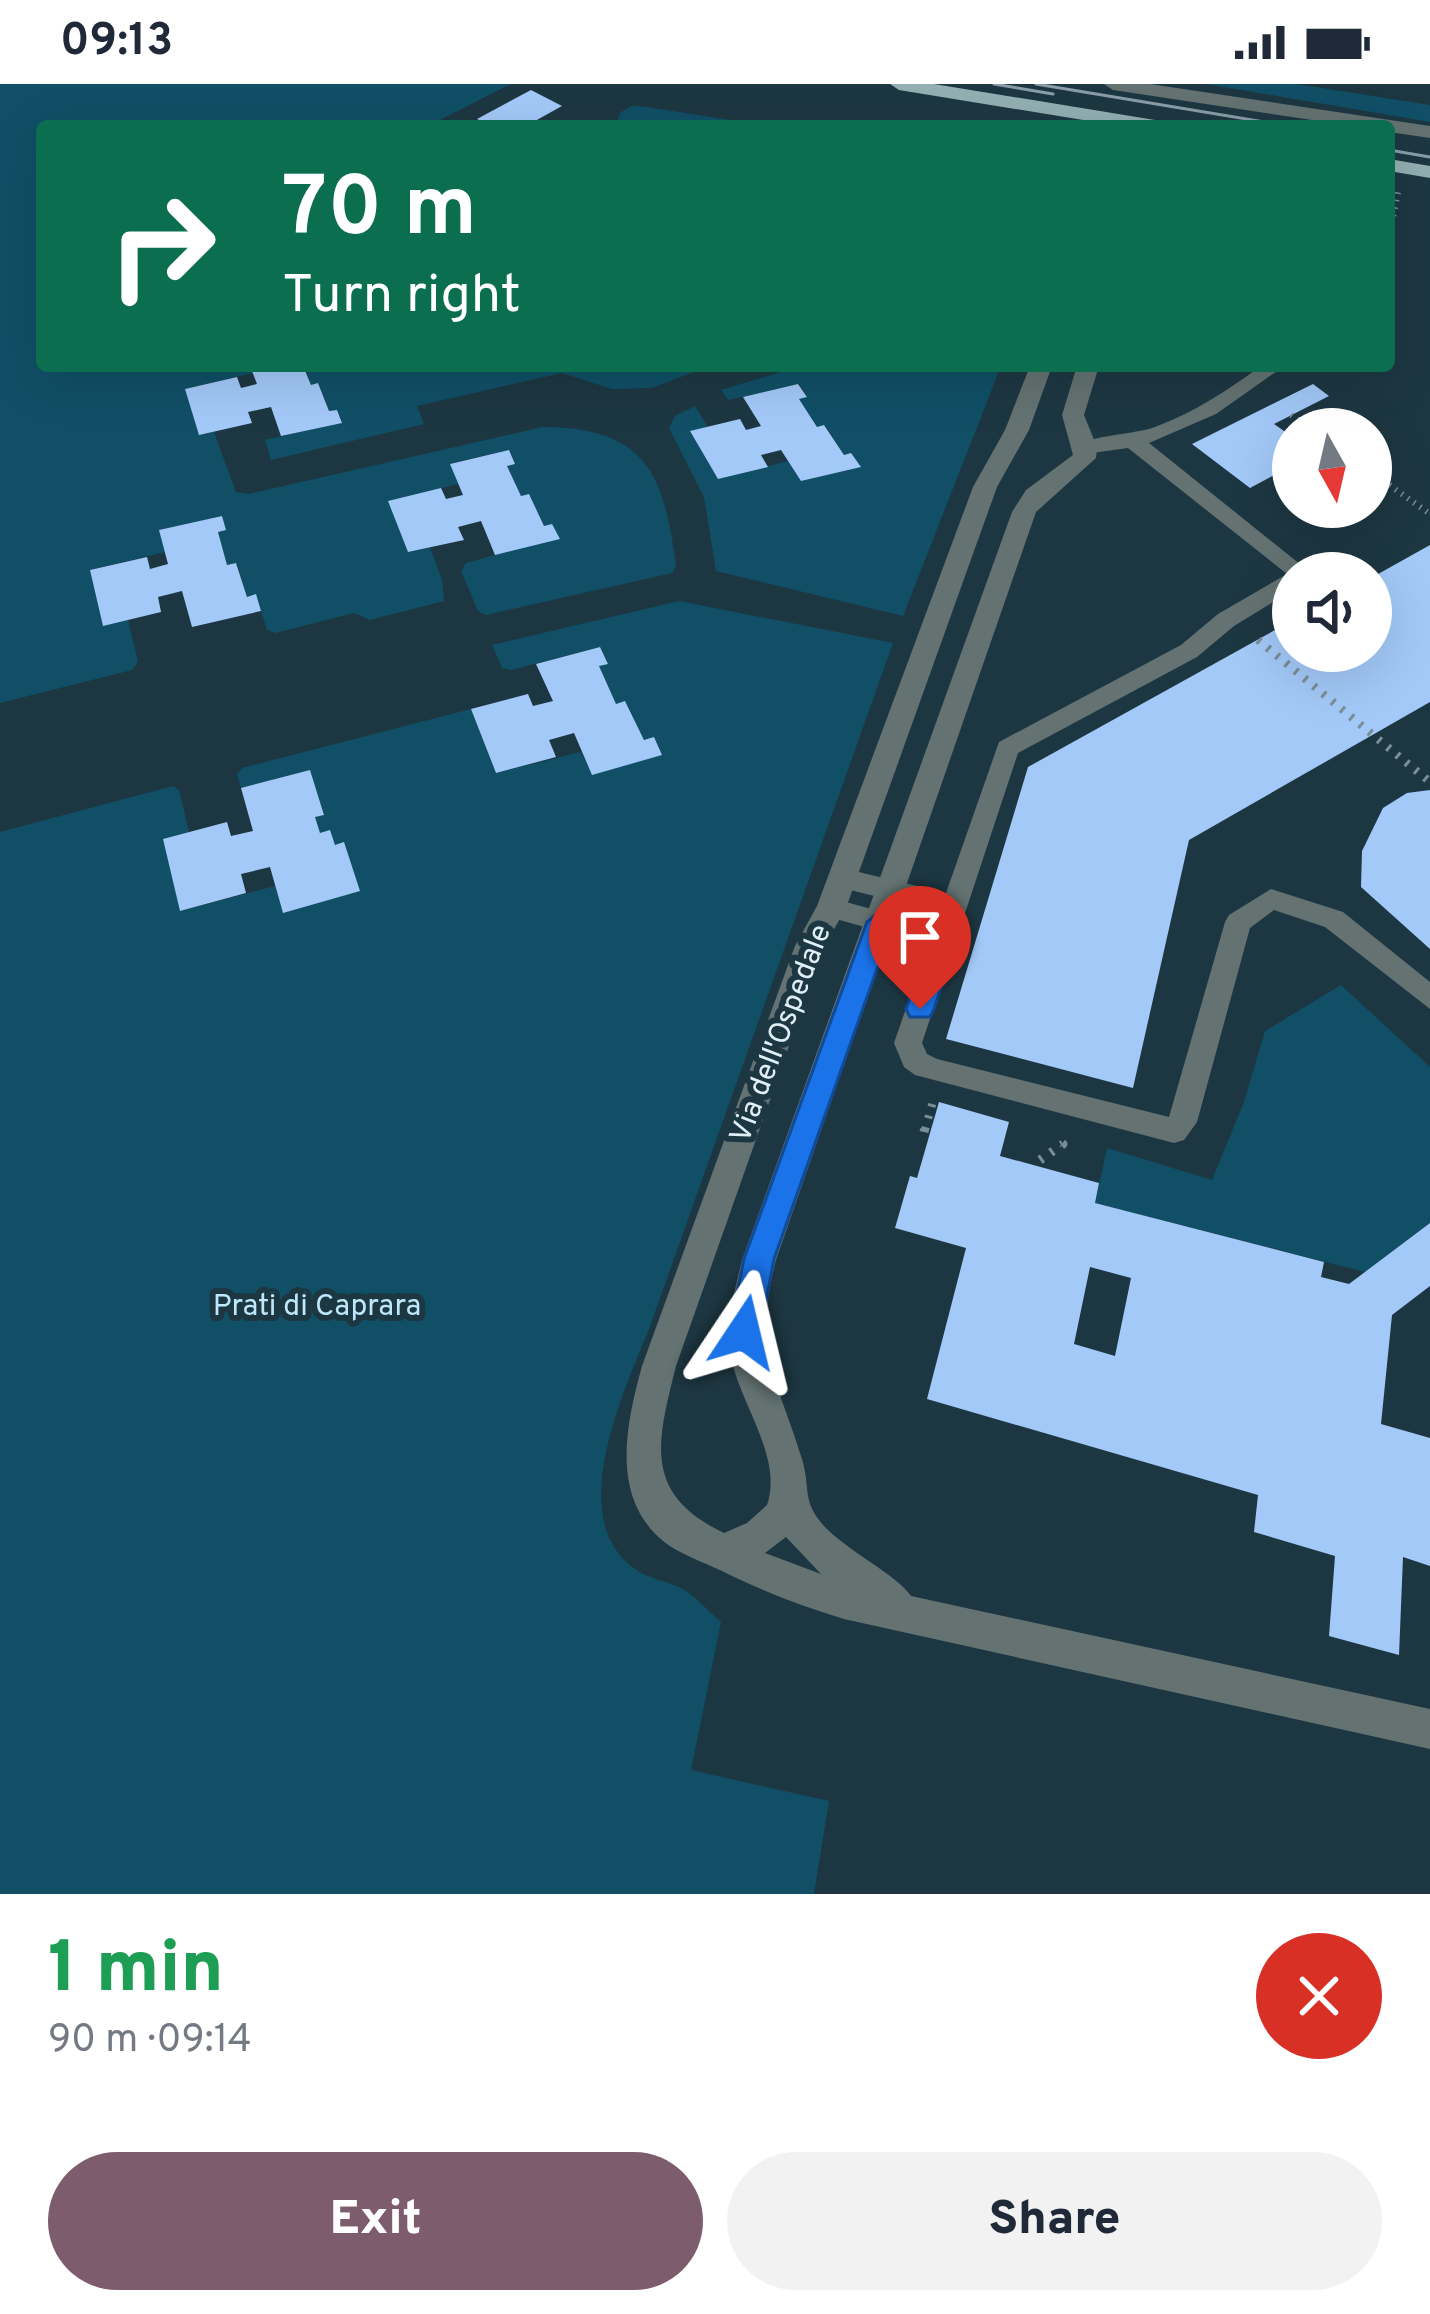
<!DOCTYPE html>
<html lang="en">
<head>
<meta charset="utf-8">
<style>
	body { margin:0; font-family:Overpass,sans-serif; background:#f2f2f3; color:#1f2937; height:100vh; display:flex; flex-direction:column; font-size:45px; white-space:nowrap }
	* { box-sizing:border-box; margin:0 }
	p { font-size:39px; color:#747a83 }
	.icon { flex:none; width:66px; height:66px; fill:none; stroke:currentColor; stroke-width:2; stroke-linecap:round; stroke-linejoin:round }
	.map { position:relative; height:1810px; overflow:hidden }
	.details { display:flex; flex-direction:column; background:#fff; flex:1 }
	.details>* { flex:none }
	.top-card { position:absolute; left:36px; top:36px; width:1359px; height:252px; border-radius:12px; box-shadow:0 12px 48px #0002; background:#0b6e4f; color:#fff; overflow:hidden }
	.needle { width:78px; rotate:172deg }
	.buttons { position:absolute; left:1272px; top:324px; display:grid; gap:24px }
	.buttons a { display:grid; place-items:center; width:120px; height:120px; border-radius:50%; background:#fff; box-shadow:0 12px 48px #0002; font-size:60px }
	.pin { position:absolute; display:grid; place-items:center; width:102px; height:102px; color:#fff; margin:-123px -51px; border-radius:50% 50% 50% 0; rotate:-45deg; box-shadow:0 0 12px #0007 }
	.pin .icon { rotate:45deg }
	.me { position:absolute; width:132px; margin:-66px; rotate:10deg; stroke-linejoin:round; filter:drop-shadow(0 0 9px #0008) }
	.turn { display:flex; align-items:center; gap:42px; height:252px; padding:0 48px; font-size:54px }
	.turn .icon { width:156px; height:156px; stroke-width:2.5 }
	.turn b { display:block; font-size:84px; line-height:102px }
	.round { display:grid; place-items:center; flex:none; width:126px; height:126px; border-radius:63px; background:#f2f2f3 }
	.overview { display:flex; align-items:center; justify-content:space-between; height:204px; padding:0 48px }
	h1 { font-size:72px; font-weight:800; line-height:90px; color:#1e9e55 }
	.button { display:flex; gap:24px; margin-top:auto; padding:24px 48px }
	.button a { flex:1; height:138px; border-radius:72px; background:#7d5c6e; color:#fff; font-size:48px; font-weight:800; line-height:138px; text-align:center }
	.button a+a { background:#f2f2f3; color:#1f2937 }
	.status { display:flex; justify-content:space-between; align-items:center; height:84px; padding:0 60px; background:#fff; direction:ltr }
	.status svg { height:33px; fill:currentColor }
	.map>svg:first-child { display:block }
	.green { fill:#104f66 }
	.building { fill:#a3c9f8; fill-rule:evenodd }
	.lines { fill:none; stroke-linecap:round; stroke-linejoin:round }
	.path-far2 { stroke:#7a8e97; stroke-width:6; stroke-dasharray:1.5 6; stroke-linecap:butt }
	.path-far1 { stroke:#7a8e97; stroke-width:8; stroke-dasharray:3 9; stroke-linecap:butt }
	.path { stroke:#7a8e97; stroke-width:9; stroke-dasharray:3 10; stroke-linecap:butt }
	.service { fill:#647272; fill-rule:evenodd }
	.tertiary { fill:#647272; fill-rule:evenodd }
	.primary { fill:#93afb1; fill-rule:evenodd }
	.tram { stroke:#899da6; stroke-width:3 }
	.route { fill:#1a73e8; stroke:#114b97; stroke-width:3 }
	.labels { text-anchor:middle; dominant-baseline:central; stroke-width:12; stroke-linejoin:round; paint-order:stroke }
	.street-label { font-size:30px; fill:#e0eff6; stroke:#1d3742 }
	.park-label { font-size:30px; fill:#bde7fa; stroke:#1d3742 }
</style>
</head>
<body>
<div class="status"><b>09:13</b><svg viewBox="0 0 49 12"><path d="M0 12V9h3v3zM5 12V6h3v6zM10 12V3h3v9zM15 12V0h3v12zM26 1h20v11H26zM47 4h2v5h-2z"/></svg></div>
<div class="map">
<svg width="1430" height="1810" viewBox="0 0 1430 1810">
	<rect width="100%" height="100%" fill="#1d3742"/>
	<g class="green">
		<path d="M 0,0 L 511,0 L 428,42 L 42,42 L 42,282 L 250,282 L 253,289 L 185,305 L 214,348 L 236,408 L 249,410 L 543,343 C 647,344 664,390 676,482 L 672,489 L 486,531 L 478,527 L 461,487 L 466,479 L 495,471 L 544,442 L 529,411 L 521,412 L 507,382 L 515,379 L 509,366 L 451,379 L 458,400 L 389,417 L 408,468 L 430,463 L 442,496 L 444,517 L 370,536 L 354,529 L 275,549 L 267,546 L 256,511 L 247,513 L 237,479 L 227,481 L 218,448 L 226,446 L 222,432 L 160,446 L 165,468 L 90,486 L 103,541 L 128,536 L 138,578 L 132,586 L 0,619 Z"/>
		<path d="M 1206,0 L 1296,0 L 1430,21 L 1430,38 Z"/>
		<path d="M 632,22 L 647,23 L 769,42 L 615,42 L 621,28 Z"/>
		<path d="M 303,282 L 709,282 L 652,304 L 612,305 L 562,289 L 417,322 L 424,340 L 271,376 L 265,356 L 342,338 L 337,326 L 329,327 L 319,300 L 311,301 Z"/>
		<path d="M 801,282 L 1001,282 L 903,532 L 716,487 L 704,413 L 669,344 L 675,332 L 695,322 L 708,343 L 691,348 L 718,395 L 788,377 L 802,397 L 859,383 L 851,369 L 844,371 L 825,341 L 817,343 L 799,315 L 807,312 L 799,300 L 728,316 L 721,306 Z"/>
		<path d="M 679,517 L 893,559 L 649,1245 C 625,1305 563,1435 635,1485 C 650,1496 671,1497 686,1507 C 698,1515 709,1528 721,1538 L 691,1686 L 829,1717 L 814,1810 L 0,1810 L 0,748 L 173,702 L 179,706 L 189,748 L 180,827 L 275,802 L 283,828 L 335,761 L 320,749 L 315,733 L 324,730 L 310,686 L 241,704 L 237,691 L 242,684 L 471,625 L 496,689 L 581,668 L 592,690 L 662,671 L 654,654 L 644,656 L 626,618 L 616,620 L 599,582 L 608,579 L 600,563 L 511,586 L 502,584 L 492,561 Z"/>
		<path d="M 1341,901 L 1430,983 L 1430,1139 L 1365,1188 L 1095,1119 L 1107,1064 L 1212,1096 L 1244,1018 L 1265,947 Z"/>
	</g>
	<g class="building">
		<path d="M 531,6 L 562,22 L 526,42 L 473,42 L 481,37 L 477,35 Z"/>
		<path d="M 250,282 L 303,282 L 311,301 L 318,299 L 329,327 L 337,326 L 342,339 L 281,352 L 271,323 L 248,328 L 252,339 L 199,351 L 185,305 L 237,293 L 241,304 L 257,300 Z"/>
		<path d="M 798,300 L 807,313 L 799,315 L 817,343 L 824,341 L 844,371 L 851,369 L 861,383 L 801,397 L 781,366 L 761,371 L 768,383 L 718,395 L 690,347 L 740,335 L 746,346 L 761,342 L 743,313 Z"/>
		<path d="M 1313,300 L 1329,312 L 1274,340 L 1287,349 L 1293,346 L 1293,381 L 1250,404 L 1192,360 Z"/>
		<path d="M 509,366 L 515,380 L 507,382 L 521,412 L 529,410 L 544,442 L 552,440 L 560,455 L 495,471 L 481,437 L 458,443 L 464,456 L 408,468 L 388,417 L 441,404 L 446,415 L 463,411 L 450,380 Z"/>
		<path d="M 222,432 L 226,446 L 218,448 L 227,481 L 236,479 L 247,513 L 256,510 L 261,527 L 192,543 L 182,507 L 158,513 L 161,528 L 103,542 L 90,486 L 147,473 L 150,485 L 168,480 L 159,446 Z"/>
		<path d="M 1430,461 L 1430,618 L 1189,756 L 1133,1004 L 946,955 L 1028,683 L 1293,536 L 1293,567 L 1371,567 L 1371,494 Z"/>
		<path d="M 600,563 L 608,580 L 599,582 L 616,620 L 625,617 L 644,656 L 654,653 L 662,671 L 592,691 L 574,649 L 549,656 L 556,673 L 496,689 L 471,625 L 528,610 L 533,622 L 553,617 L 536,580 Z"/>
		<path d="M 310,686 L 324,731 L 315,733 L 320,749 L 330,746 L 335,761 L 344,758 L 360,807 L 283,829 L 270,783 L 241,790 L 246,809 L 180,827 L 163,755 L 227,738 L 231,752 L 253,747 L 241,704 Z"/>
		<path d="M 1430,706 L 1430,865 L 1361,803 L 1362,767 L 1383,724 L 1407,709 Z"/>
		<path d="M 939,1018 L 1009,1038 L 1000,1072 L 1099,1099 L 1095,1119 L 1324,1178 L 1321,1193 L 1349,1200 L 1430,1139 L 1430,1202 L 1392,1231 L 1381,1340 L 1430,1354 L 1430,1482 L 1403,1473 L 1399,1571 L 1329,1552 L 1335,1472 L 1254,1448 L 1258,1411 L 927,1315 L 966,1164 L 895,1144 L 910,1092 L 917,1094 ZM 1090,1183 L 1131,1194 L 1115,1272 L 1074,1260 Z"/>
	</g>
	<g class="lines">
		<g class="path-far2">
			<path d="M 1389,154 L 1398,108"/>
			<path d="M 1291,331 L 1311,345"/>
			<path d="M 1371,388 L 1430,430"/>
		</g>
		<g class="path-far1">
			<path d="M 1258,556 L 1430,698"/>
			<path d="M 925,1046 L 933,1017"/>
		</g>
		<g class="path">
			<path d="M 924,1048 L 925,1043"/>
			<path d="M 1040,1076 L 1063,1060 L 1058,1056"/>
		</g>
		<path class="service" d="M 1261,282 L 1284,282 L 1216,330 L 1149,359 L 1311,489 L 1293,489 L 1293,506 L 1234,542 L 1197,573 L 1018,669 L 922,959 L 927,970 L 937,975 L 1169,1033 L 1225,838 L 1229,831 L 1271,805 L 1343,828 L 1430,898 L 1430,925 L 1325,843 L 1274,826 L 1250,844 L 1197,1038 L 1184,1056 L 1174,1059 L 915,991 L 904,983 L 894,959 L 928,861 L 822,831 L 818,824 L 831,814 L 934,842 L 939,828 L 842,804 L 829,794 L 842,784 L 946,809 L 999,658 L 1181,561 L 1218,530 L 1287,490 L 1128,364 L 1085,370 L 1075,363 C 1089,351 1133,351 1155,343 C 1193,329 1228,306 1261,282 Z"/>
		<g class="tertiary">
			<path d="M 1104,0 L 1150,0 L 1430,42 L 1430,54 L 1389,48 L 1389,42 L 1352,42 L 1113,6 Z"/>
			<path d="M 1030,282 L 1052,282 L 1029,346 L 997,403 L 846,824 L 824,863 L 676,1282 C 657,1358 642,1410 724,1449 L 747,1439 L 767,1421 C 783,1375 742,1322 732,1278 C 724,1244 734,1209 742,1176 L 1012,428 L 1026,406 L 1073,371 L 1062,331 L 1077,282 L 1099,282 L 1084,331 L 1097,363 L 1096,374 L 1036,428 L 776,1176 C 752,1269 776,1290 802,1375 C 811,1405 801,1416 824,1442 C 846,1466 897,1491 911,1512 L 1430,1625 L 1430,1665 L 844,1535 C 801,1522 762,1507 722,1487 C 703,1478 679,1470 663,1457 C 610,1413 626,1340 642,1282 L 795,862 L 817,822 L 973,403 L 1005,346 ZM 786,1453 L 821,1490 L 765,1469 Z"/>
		</g>
		<g class="primary">
			<path d="M 890,0 L 934,0 L 1155,36 L 1165,42 L 1120,42 L 899,6 Z"/>
			<path d="M 1389,75 L 1430,82 L 1430,94 L 1389,87 Z"/>
		</g>
		<g class="tram">
			<path d="M 994,0 L 1053,10"/>
			<path d="M 1036,0 L 1289,42"/>
			<path d="M 1389,66 L 1430,73"/>
		</g>
	</g>
	<path class="route" d="M 880,827 L 953,847 L 957,855 L 934,925 L 930,933 L 910,933 L 906,925 L 928,861 L 889,851 L 774,1175 L 760,1248 L 755,1259 L 744,1263 L 733,1259 L 729,1248 L 744,1175 L 867,838 Z"/>
	<g class="labels">
		<g class="street-label">
			<text transform="translate(782 950) rotate(-69)">Via dell'Ospedale</text>
		</g>
		<g class="park-label">
			<text x="317" y="1223">Prati di Caprara</text>
		</g>
	</g>
</svg>
<div class="buttons">
<a><svg class="needle" viewBox="-14 -14 28 28"><path d="M0-13l5 13h-10z" fill="#e53935"/><path d="M0 13l5-13h-10z" fill="#747a83"/></svg></a>
<a><svg class="icon" aria-label="sound" viewBox="0 0 24 24"><path d="M4 9h4l5-4v14l-5-4H4zM17 9q2 3 0 6"/></svg></a>
</div>
<div class="pin" style="left:920px;top:925px;background:#d93025"><svg class="icon" aria-label="arrive" viewBox="0 0 24 24"><path d="M6 21V4h12l-3 4 3 4H6"/></svg></div>
<svg class="me" style="left:744px;top:1248px" viewBox="-20 -20 40 40"><path d="M0-17L14 15 0 8-14 15z" fill="#1a73e8" stroke="#fff" stroke-width="4"/></svg>
<div class="top-card">
<div class="turn"><svg class="icon" aria-label="right" viewBox="0 0 24 24"><path d="M7 20v-9h11M14 6l5 5-5 5"/></svg><div><b>70 m</b>Turn right</div></div>
</div>
</div>
<section class="details">
<div class="overview"><div><h1>1 min</h1><p>90 m · 09:14</p></div><a class="round" style="background:#d93025;color:#fff"><svg class="icon" aria-label="close" viewBox="0 0 24 24"><path d="M6 6l12 12M18 6L6 18"/></svg></a></div>
<div class="button"><a>Exit</a><a>Share</a></div>
</section>
</body>
</html>
